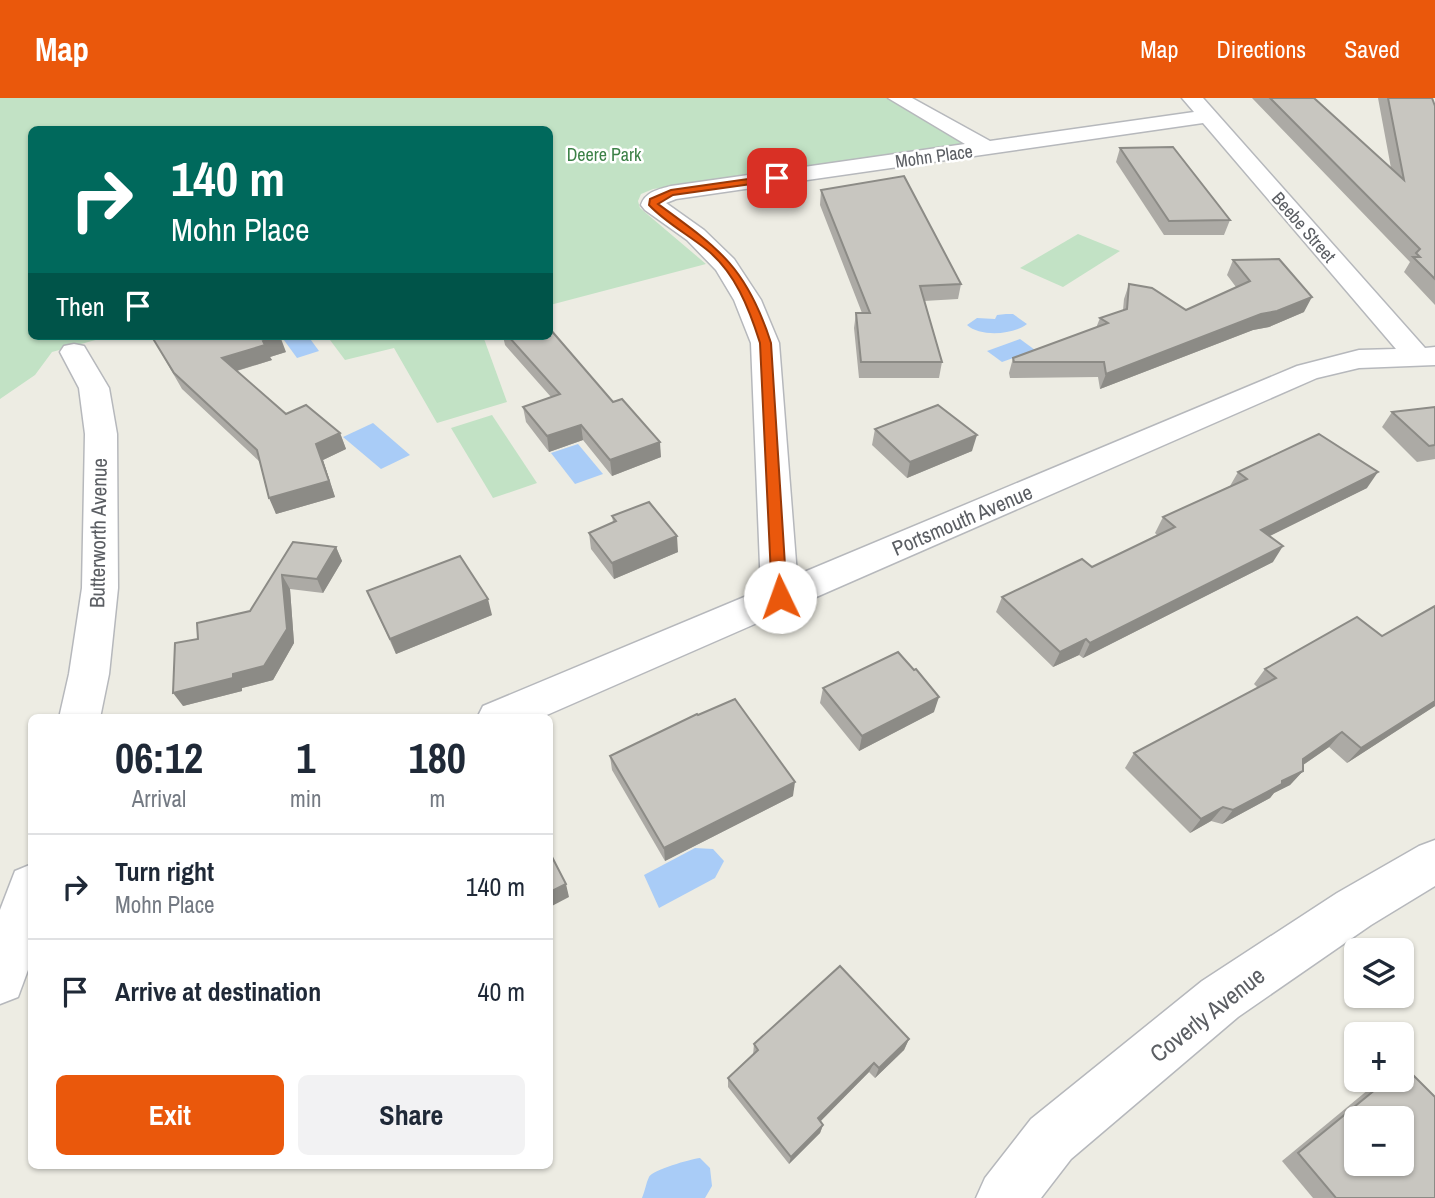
<!DOCTYPE html>
<html lang="en">
<head>
<meta charset="utf-8">
<style>
	body { margin:0; font-family:"Archivo Narrow",sans-serif; background:#f2f2f3; color:#1f2937; height:100vh; display:flex; flex-direction:column; font-size:26px; white-space:nowrap }
	* { box-sizing:border-box; margin:0 }
	p { font-size:23px; color:#747a83 }
	.icon { flex:none; width:38px; height:38px; fill:none; stroke:currentColor; stroke-width:2; stroke-linecap:round; stroke-linejoin:round }
	.map { position:relative; flex:1; overflow:hidden }
	.sheet { position:absolute; left:28px; top:616px; width:525px; height:455px; display:flex; flex-direction:column; background:#fff; border-radius:10px; box-shadow:0 2px 5px #0004 }
	.sheet>* { flex:none }
	.hud { position:absolute; left:28px; top:28px; width:525px; height:214px; border-radius:10px; box-shadow:0 2px 5px #0004; background:#00695c; color:#fff; overflow:hidden }
	.controls { position:absolute; left:1344px; top:840px; display:grid; gap:14px }
	.controls a { display:grid; place-items:center; width:70px; height:70px; border-radius:10px; background:#fff; box-shadow:0 2px 5px #0004; font-size:35px }
	.pin { position:absolute; display:grid; place-items:center; width:60px; height:60px; color:#fff; margin:-30px; border-radius:14px; box-shadow:0 4px 10px #0006 }
	.me { position:absolute; width:77px; margin:-38px; rotate:357deg; stroke-linejoin:round; filter:drop-shadow(0 0 5px #0008) }
	.turn { display:flex; align-items:center; gap:24px; height:147px; padding:0 28px; font-size:32px }
	.turn .icon { width:91px; height:91px; stroke-width:2.5 }
	.turn b { display:block; font-size:49px; line-height:60px }
	.then { display:flex; align-items:center; height:66px; padding:0 28px; background:#0003; gap:14px; font-size:26px }
	.eta { display:flex; justify-content:space-evenly; align-items:center; height:119px; text-align:center }
	.eta b { font-size:42px; font-weight:800; line-height:49px }
	.cta { display:flex; gap:14px; margin-top:auto; padding:14px 28px }
	.cta a { flex:1; height:80px; border-radius:10px; background:#ea580c; color:#fff; font-size:28px; font-weight:800; line-height:80px; text-align:center }
	.cta a+a { background:#f2f2f3; color:#1f2937 }
	ul { padding:0; list-style:none }
	li { display:flex; align-items:center; gap:21px; height:105px; padding:0 28px; border-top:2px solid #e0e1e3 }
	li div { flex:1 }
	li b { display:block; font-size:26px }
	li em { font-style:normal }
	header { display:flex; align-items:center; gap:42px; box-sizing:border-box; height:98px; padding:0 35px; background:#ea580c; color:#fff }
	header strong { font-size:33px }
	nav { display:flex; gap:38px; margin-inline-start:auto; font-size:24px }
	.map>svg:first-child { display:block }
	.green { fill:#c2e2c5 }
	.water { fill:#a9ccf7 }
	.lines { fill:none; stroke-linecap:round; stroke-linejoin:round }
	.street-casing { stroke:#b6b8bc; stroke-width:3 }
	.street { fill:#fff; fill-rule:evenodd }
	.wall { fill:#acaaa5 }
	.shaded-wall { fill:#8c8b86 }
	.building { fill:#c8c6c0; stroke:#8c8b86; stroke-width:2; fill-rule:evenodd }
	.route { fill:#ea580c; stroke:#983908; stroke-width:2 }
	.labels { text-anchor:middle; dominant-baseline:central; stroke-width:5; stroke-linejoin:round; paint-order:stroke }
	.far-park-label { font-size:18px; fill:#3c8147; stroke:#fff }
	.far-street-label { font-size:18px; fill:#5b5e63; stroke:#fff }
	.street-label { font-size:21px; fill:#5b5e63; stroke:#fff }
	.near-street-label { font-size:24px; fill:#5b5e63; stroke:#fff }
</style>
</head>
<body>
<header>
<strong>Map</strong>
<nav><a>Map</a><a>Directions</a><a>Saved</a></nav>
</header>
<div class="map">
<svg width="1435" height="1100" viewBox="0 0 1435 1100">
	<rect width="100%" height="100%" fill="#edece3"/>
	<g class="green">
		<path d="M 0,0 L 886,0 L 956,37 L 963,44 L 963,49 L 939,56 L 653,91 L 641,96 L 638,103 L 640,110 L 706,166 L 550,207 L 550,32 L 32,32 L 32,238 L 110,238 L 52,254 L 35,277 L 0,301 Z"/>
		<path d="M 1078,136 L 1120,153 L 1063,189 L 1020,170 Z"/>
		<path d="M 327,238 L 483,238 L 507,304 L 437,325 L 394,250 L 345,262 Z"/>
		<path d="M 492,317 L 537,385 L 493,400 L 451,330 Z"/>
	</g>
	<g class="water">
		<path d="M 1006,216 L 1013,216 L 1027,226 C 1013,237 980,239 967,227 L 977,220 L 995,221 L 997,217 Z"/>
		<path d="M 281,238 L 308,238 L 319,253 L 297,260 Z"/>
		<path d="M 1020,241 L 1035,252 L 1002,264 L 987,253 Z"/>
		<path d="M 373,325 L 410,357 L 381,371 L 343,339 Z"/>
		<path d="M 578,346 L 603,376 L 575,386 L 551,355 Z"/>
		<path d="M 695,750 L 713,751 L 724,763 L 715,780 L 659,810 L 644,777 Z"/>
		<path d="M 700,1060 L 710,1070 L 712,1088 L 705,1100 L 642,1100 C 645,1093 646,1085 649,1079 C 652,1072 691,1061 700,1060 Z"/>
	</g>
	<g class="lines">
		<g class="street-casing">
			<g id="street">
				<path d="M 888,0 L 912,0 L 990,43 L 1194,14 L 1182,0 L 1203,0 L 1425,250 L 1435,249 L 1435,267 L 1359,270 L 1317,280 L 540,620 L 477,620 L 483,608 L 761,492 L 751,245 L 734,202 L 716,172 L 687,142 L 645,112 L 641,107 C 645,94 659,91 671,88 L 965,46 ZM 1203,25 L 1396,251 L 1359,252 L 1297,268 L 797,477 L 779,245 L 761,202 L 734,161 L 704,132 L 666,105 L 676,101 Z"/>
				<path d="M 74,246 L 84,248 L 109,290 L 117,336 L 118,490 L 109,576 L 100,620 L 59,620 L 69,576 L 82,490 L 85,336 L 79,290 L 60,254 L 64,248 Z"/>
				<path d="M 1435,742 L 1435,788 L 1371,827 L 1238,919 L 1071,1061 L 1041,1100 L 976,1100 L 985,1080 L 1031,1021 L 1202,883 L 1337,795 L 1419,748 Z"/>
				<path d="M 32,766 L 32,861 L 18,899 L 0,906 L 0,812 L 15,773 Z"/>
			</g>
		</g>
		<use href="#street" class="street"/>
	</g>
	<g class="wall">
		<path d="M 1252,0 L 1314,0 L 1391,70 L 1378,0 L 1432,0 L 1435,8 L 1435,207 L 1404,174 L 1410,164 Z"/>
		<path d="M 1120,50 L 1230,122 L 1224,137 L 1164,137 L 1116,64 Z"/>
		<path d="M 821,92 L 961,186 L 958,201 L 924,203 L 942,264 L 939,280 L 859,280 L 854,230 L 856,215 L 862,215 L 820,107 Z"/>
		<path d="M 1233,162 L 1304,214 L 1269,229 L 1253,232 L 1100,291 L 1098,279 L 1010,280 L 1009,275 L 1013,260 L 1096,230 L 1100,220 L 1123,212 L 1124,201 L 1129,186 L 1186,212 L 1236,189 L 1227,177 Z"/>
		<path d="M 503,238 L 550,238 L 661,359 L 612,378 L 583,342 L 549,354 L 526,324 L 523,309 L 551,299 L 505,247 Z"/>
		<path d="M 152,239 L 286,254 L 270,259 L 272,262 L 237,273 L 286,316 L 340,335 L 346,351 L 323,362 L 335,399 L 276,416 L 260,364 L 182,291 Z"/>
		<path d="M 1435,309 L 1435,361 L 1417,364 L 1382,329 L 1392,314 Z"/>
		<path d="M 875,331 L 972,353 L 907,380 L 872,347 Z"/>
		<path d="M 1238,374 L 1367,390 L 1270,438 L 1273,464 L 1083,560 L 1079,557 L 1053,569 L 996,514 L 1002,499 L 1092,469 L 1158,438 L 1155,435 L 1163,419 L 1230,388 Z"/>
		<path d="M 612,418 L 678,454 L 614,481 L 591,451 L 589,435 L 613,424 Z"/>
		<path d="M 293,444 L 336,449 L 342,463 L 323,495 L 290,491 L 294,545 L 273,582 L 242,590 L 242,593 L 183,608 L 250,513 Z"/>
		<path d="M 367,493 L 492,517 L 396,556 Z"/>
		<path d="M 1265,571 L 1435,608 L 1347,665 L 1329,649 L 1303,667 L 1303,673 L 1290,687 L 1274,695 L 1270,700 L 1222,726 L 1211,723 L 1190,735 L 1125,670 L 1134,655 L 1258,590 L 1254,586 Z"/>
		<path d="M 823,590 L 934,614 L 859,653 L 820,605 Z"/>
		<path d="M 698,617 L 793,698 L 665,763 L 612,672 L 610,658 Z"/>
		<path d="M 909,941 L 904,952 L 875,980 L 869,974 L 820,1023 L 823,1027 L 820,1035 L 789,1066 L 728,989 L 728,980 L 753,957 L 754,946 Z"/>
		<path d="M 1380,982 L 1402,982 L 1435,1100 L 1313,1100 L 1282,1063 Z"/>
	</g>
	<g class="shaded-wall">
		<path d="M 1312,199 L 1304,214 L 1269,229 L 1253,232 L 1100,291 L 1106,276 L 1261,216 Z"/>
		<path d="M 280,238 L 286,254 L 270,259 L 272,262 L 229,275 L 222,260 L 263,243 Z"/>
		<path d="M 581,327 L 583,342 L 549,354 L 547,338 Z"/>
		<path d="M 340,335 L 346,351 L 323,362 L 335,399 L 276,416 L 269,400 L 316,346 Z"/>
		<path d="M 977,337 L 972,353 L 907,380 L 910,364 Z"/>
		<path d="M 660,344 L 661,359 L 612,378 L 610,362 Z"/>
		<path d="M 1378,374 L 1367,390 L 1251,447 L 1261,432 Z"/>
		<path d="M 677,438 L 678,454 L 614,481 L 612,465 Z"/>
		<path d="M 1283,448 L 1273,464 L 1083,560 L 1090,545 Z"/>
		<path d="M 336,449 L 342,463 L 323,495 L 317,481 Z"/>
		<path d="M 282,477 L 290,491 L 294,545 L 273,582 L 242,590 L 242,593 L 183,608 L 173,595 L 233,576 Z"/>
		<path d="M 488,501 L 492,517 L 396,556 L 390,541 Z"/>
		<path d="M 1086,541 L 1079,557 L 1053,569 L 1060,554 Z"/>
		<path d="M 939,599 L 934,614 L 859,653 L 862,638 Z"/>
		<path d="M 1435,603 L 1435,608 L 1347,665 L 1361,650 Z"/>
		<path d="M 1342,634 L 1329,649 L 1290,676 L 1303,661 Z"/>
		<path d="M 1303,673 L 1290,687 L 1274,695 L 1270,700 L 1222,726 L 1233,712 L 1282,683 Z"/>
		<path d="M 795,684 L 793,698 L 665,763 L 664,750 Z"/>
		<path d="M 1223,709 L 1211,723 L 1190,735 L 1201,721 Z"/>
		<path d="M 566,786 L 569,799 L 550,809 L 550,794 Z"/>
		<path d="M 909,941 L 904,952 L 875,980 L 879,970 Z"/>
		<path d="M 874,965 L 869,974 L 815,1029 L 818,1020 Z"/>
		<path d="M 823,1027 L 820,1035 L 789,1066 L 791,1059 Z"/>
	</g>
	<g class="building">
		<path d="M 1270,0 L 1314,0 L 1404,82 L 1388,0 L 1432,0 L 1435,8 L 1435,181 L 1413,159 L 1420,159 L 1416,155 L 1420,151 Z"/>
		<path d="M 1173,49 L 1230,122 L 1169,123 L 1120,50 Z"/>
		<path d="M 904,78 L 961,186 L 920,188 L 942,264 L 861,264 L 856,215 L 870,215 L 821,92 Z"/>
		<path d="M 1279,161 L 1312,199 L 1277,213 L 1261,216 L 1106,276 L 1104,264 L 1014,264 L 1013,260 L 1108,225 L 1100,220 L 1127,211 L 1129,186 L 1152,190 L 1186,212 L 1250,183 L 1233,162 Z"/>
		<path d="M 550,231 L 613,304 L 622,301 L 660,344 L 610,362 L 581,327 L 547,338 L 523,309 L 560,296 L 508,238 L 550,238 Z"/>
		<path d="M 156,238 L 280,238 L 263,243 L 265,247 L 222,260 L 286,316 L 306,307 L 340,335 L 316,346 L 329,383 L 269,400 L 257,352 L 174,275 L 152,239 Z"/>
		<path d="M 938,307 L 977,337 L 910,364 L 875,331 Z"/>
		<path d="M 1435,309 L 1435,347 L 1429,348 L 1392,314 Z"/>
		<path d="M 1319,336 L 1378,374 L 1261,432 L 1283,448 L 1090,545 L 1086,541 L 1060,554 L 1002,499 L 1082,461 L 1092,469 L 1175,429 L 1163,419 L 1247,381 L 1238,374 Z"/>
		<path d="M 649,404 L 677,438 L 612,465 L 589,435 L 616,423 L 612,418 Z"/>
		<path d="M 293,444 L 336,449 L 317,481 L 282,477 L 287,531 L 264,568 L 233,576 L 233,580 L 173,595 L 175,545 L 198,541 L 197,525 L 250,513 Z"/>
		<path d="M 460,458 L 488,501 L 390,541 L 367,493 Z"/>
		<path d="M 1435,508 L 1435,603 L 1361,650 L 1342,634 L 1303,661 L 1303,673 L 1282,683 L 1282,686 L 1233,712 L 1223,709 L 1201,721 L 1134,655 L 1276,580 L 1265,571 L 1357,519 L 1382,538 Z"/>
		<path d="M 898,554 L 914,572 L 916,571 L 939,599 L 862,638 L 823,590 Z"/>
		<path d="M 735,601 L 795,684 L 664,750 L 610,658 L 697,616 L 698,617 Z"/>
		<path d="M 550,755 L 566,786 L 550,794 Z"/>
		<path d="M 840,868 L 909,941 L 879,970 L 874,965 L 818,1020 L 823,1027 L 791,1059 L 728,980 L 758,952 L 754,946 Z"/>
		<path d="M 1404,968 L 1435,999 L 1435,1100 L 1336,1100 L 1298,1055 L 1387,982 L 1402,982 L 1402,970 ZM 1356,1020 L 1402,1020 L 1402,1066 L 1356,1066 Z"/>
	</g>
	<path class="route" d="M 777,77 L 780,78 L 780,82 L 673,97 L 658,106 C 720,151 747,170 771,245 L 787,499 L 780,505 L 772,499 L 760,245 C 749,210 735,174 706,151 C 687,136 665,124 649,107 L 650,101 L 671,92 Z"/>
	<g class="labels">
		<g class="far-park-label">
			<text x="604" y="56">Deere Park</text>
		</g>
		<g class="far-street-label">
			<text transform="translate(934 58) rotate(-8)">Mohn Place</text>
			<text transform="translate(1304 129) rotate(49)">Beebe Street</text>
		</g>
		<g class="street-label">
			<text transform="translate(962 422) rotate(-23)">Portsmouth Avenue</text>
			<text transform="translate(98 435) rotate(-89)">Butterworth Avenue</text>
		</g>
		<g class="near-street-label">
			<text transform="translate(1207 916) rotate(-38)">Coverly Avenue</text>
		</g>
	</g>
</svg>
<div class="controls">
<a><svg class="icon" aria-label="layers" viewBox="0 0 24 24"><path d="M12 4l9 5-9 5-9-5zM3 14l9 5 9-5"/></svg></a>
<a>+</a>
<a>−</a>
</div>
<div class="pin" style="left:777px;top:80px;background:#d93025"><svg class="icon" aria-label="arrive" viewBox="0 0 24 24"><path d="M6 21V4h12l-3 4 3 4H6"/></svg></div>
<svg class="me" style="left:780px;top:499px" viewBox="-20 -20 40 40"><circle r="19" fill="#fff"/><path d="M0-13L10 11 0 6-10 11z" fill="#ea580c"/></svg>
<div class="hud">
<div class="turn"><svg class="icon" aria-label="right" viewBox="0 0 24 24"><path d="M7 20v-9h11M14 6l5 5-5 5"/></svg><div><b>140 m</b>Mohn Place</div></div>
<div class="then">Then<svg class="icon" aria-label="arrive" viewBox="0 0 24 24"><path d="M6 21V4h12l-3 4 3 4H6"/></svg></div>
</div>
<section class="sheet">
<div class="eta">
<div><b>06:12</b><p>Arrival</p></div>
<div><b>1</b><p>min</p></div>
<div><b>180</b><p>m</p></div>
</div>
<ul>
<li><svg class="icon" aria-label="right" viewBox="0 0 24 24"><path d="M7 20v-9h11M14 6l5 5-5 5"/></svg><div><b>Turn right</b><p>Mohn Place</p></div><em>140 m</em></li>
<li><svg class="icon" aria-label="arrive" viewBox="0 0 24 24"><path d="M6 21V4h12l-3 4 3 4H6"/></svg><div><b>Arrive at destination</b></div><em>40 m</em></li>
</ul>
<div class="cta"><a>Exit</a><a>Share</a></div>
</section>
</div>
</body>
</html>
